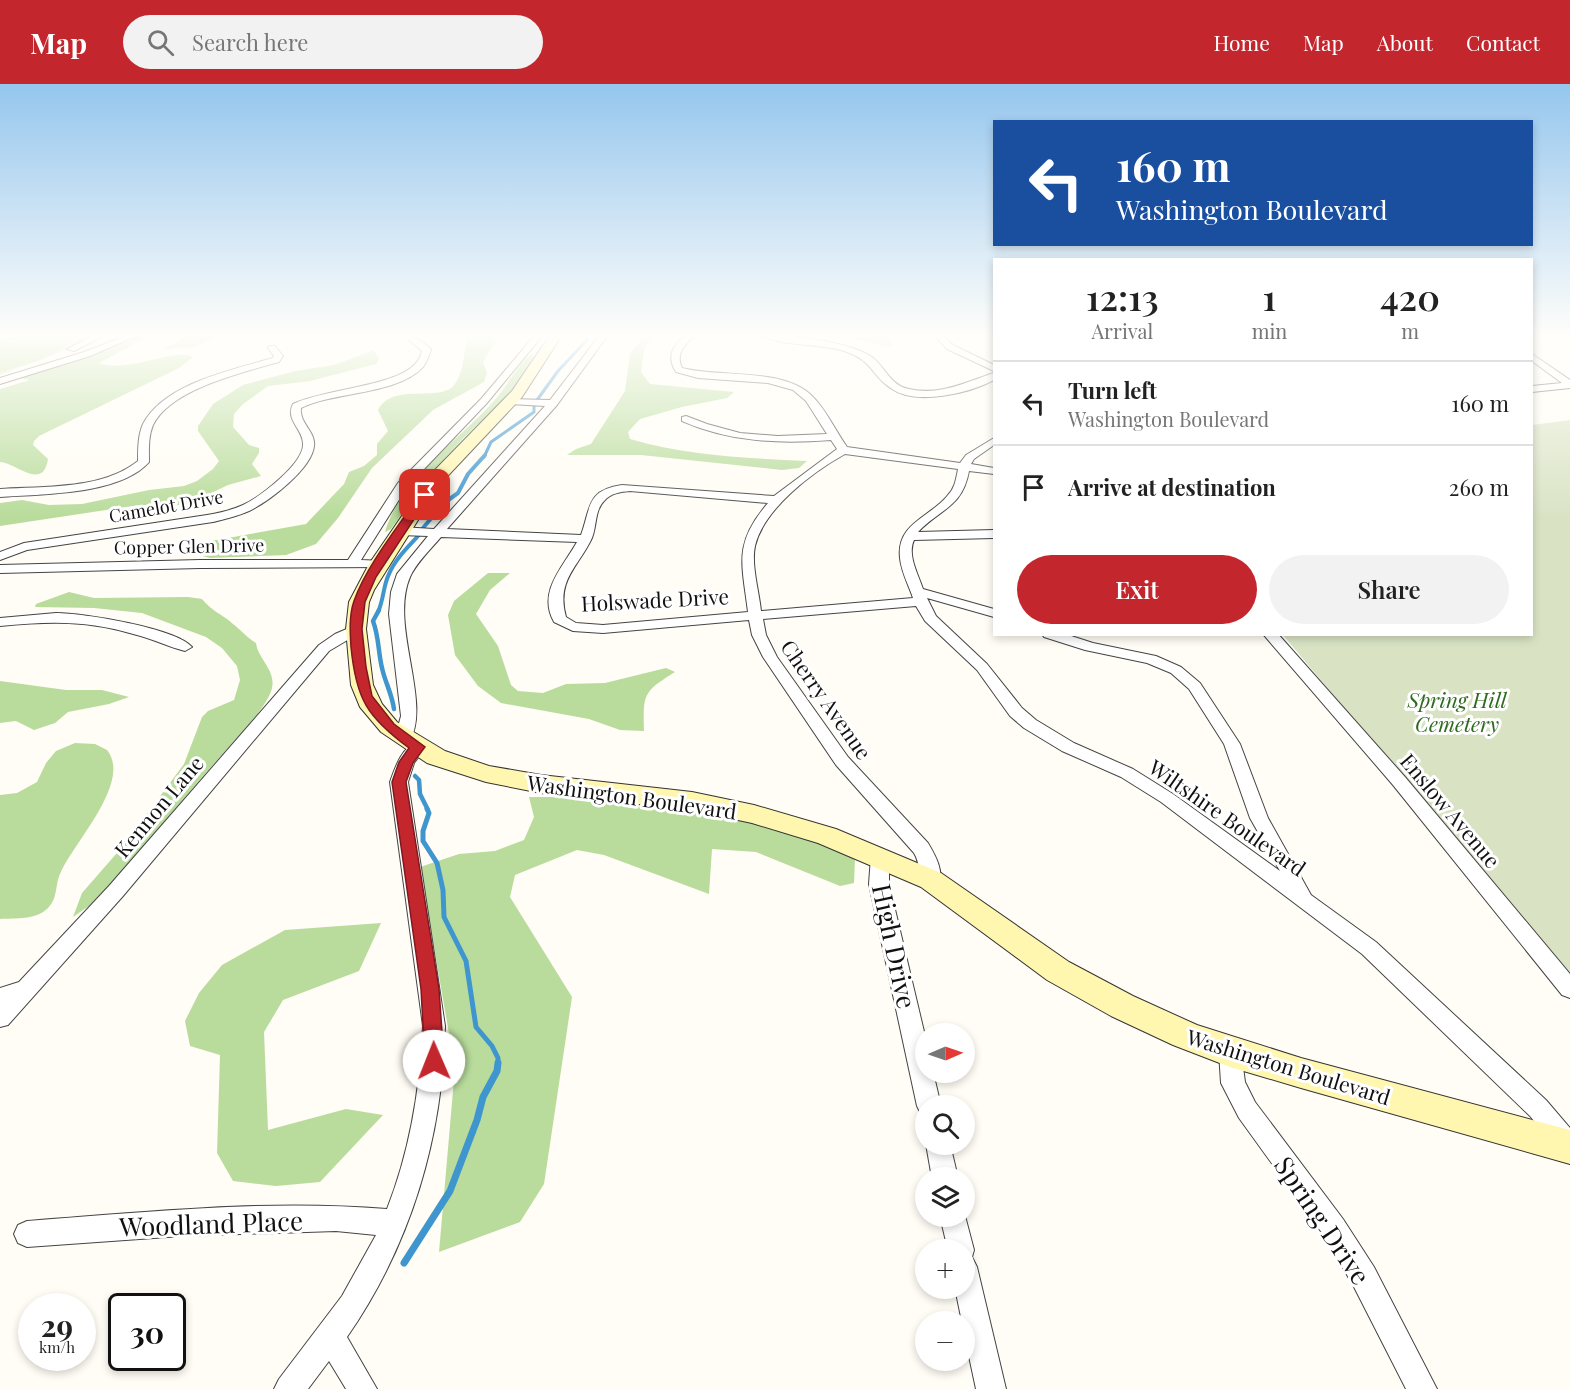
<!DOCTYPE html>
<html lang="en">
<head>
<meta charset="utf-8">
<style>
	body { margin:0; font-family:"Playfair Display",serif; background:#f2f2f2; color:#222; height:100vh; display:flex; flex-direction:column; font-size:22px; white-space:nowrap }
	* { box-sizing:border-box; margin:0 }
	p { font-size:20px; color:#767676 }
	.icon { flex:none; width:33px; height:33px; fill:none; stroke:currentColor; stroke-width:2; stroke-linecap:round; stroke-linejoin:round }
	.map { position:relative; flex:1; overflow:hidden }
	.details { position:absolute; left:993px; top:174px; width:540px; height:378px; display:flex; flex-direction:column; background:#fff; border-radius:0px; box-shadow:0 3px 9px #0003 }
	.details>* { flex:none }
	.banner { position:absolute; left:993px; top:36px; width:540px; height:126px; border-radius:0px; box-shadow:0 3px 9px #0003; background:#1a4fa0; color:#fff; overflow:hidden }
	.needle { width:39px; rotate:88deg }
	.tools { position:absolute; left:915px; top:939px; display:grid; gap:12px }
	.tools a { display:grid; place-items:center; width:60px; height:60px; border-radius:50%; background:#fff; box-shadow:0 3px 9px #0003; font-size:30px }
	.speed { position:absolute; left:18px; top:1209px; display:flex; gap:12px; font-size:30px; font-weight:700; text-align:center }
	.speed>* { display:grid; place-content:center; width:78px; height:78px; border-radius:50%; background:#fff; box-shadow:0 3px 9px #0003; line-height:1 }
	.speed small { font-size:15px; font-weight:400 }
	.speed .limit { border:3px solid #111; border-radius:9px; background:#fff; color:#111 }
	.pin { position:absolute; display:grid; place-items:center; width:51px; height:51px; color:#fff; margin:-26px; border-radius:12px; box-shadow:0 3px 9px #0006 }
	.me { position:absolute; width:66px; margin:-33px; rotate:359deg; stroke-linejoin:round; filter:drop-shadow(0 0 4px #0008) }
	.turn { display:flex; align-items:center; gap:21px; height:126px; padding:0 24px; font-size:27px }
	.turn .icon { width:78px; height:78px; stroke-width:2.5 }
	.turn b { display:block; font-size:42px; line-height:51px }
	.eta { display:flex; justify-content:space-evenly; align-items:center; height:102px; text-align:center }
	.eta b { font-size:36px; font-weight:600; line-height:42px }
	.button { display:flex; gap:12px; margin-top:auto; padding:12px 24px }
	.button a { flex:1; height:69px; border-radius:36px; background:#c4262e; color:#fff; font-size:24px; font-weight:600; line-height:69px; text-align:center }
	.button a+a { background:#f2f2f2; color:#222 }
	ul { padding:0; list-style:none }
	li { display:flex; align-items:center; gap:18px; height:84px; padding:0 24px; border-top:2px solid #e0e0e0 }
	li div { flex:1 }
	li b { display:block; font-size:22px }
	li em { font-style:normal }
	header { display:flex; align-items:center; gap:36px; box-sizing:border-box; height:84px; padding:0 30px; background:#c4262e; color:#fff }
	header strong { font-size:28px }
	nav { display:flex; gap:33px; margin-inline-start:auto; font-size:21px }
	.search { width:420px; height:54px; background:#f2f2f2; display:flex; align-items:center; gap:15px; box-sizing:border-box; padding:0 21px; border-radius:33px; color:#767676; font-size:22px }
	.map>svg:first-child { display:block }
	.green { fill:#d5ebbd }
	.forest { fill:#b9dc9c }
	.cemetery { fill:#d9e3c4 }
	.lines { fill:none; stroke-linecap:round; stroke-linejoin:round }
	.stream-far4 { stroke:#3f96cf; stroke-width:3 }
	.stream-far3 { stroke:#3f96cf; stroke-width:4 }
	.stream-far2 { stroke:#3f96cf; stroke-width:4.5 }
	.stream-far1 { stroke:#3f96cf; stroke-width:5 }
	.stream { stroke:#3f96cf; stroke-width:7 }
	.street-casing { stroke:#444; stroke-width:2 }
	.secondary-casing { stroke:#333; stroke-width:2 }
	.primary-casing { stroke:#222; stroke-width:1 }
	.street { fill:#fff; fill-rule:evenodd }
	.secondary { fill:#fff6b0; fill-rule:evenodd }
	.primary { fill:#f9d66b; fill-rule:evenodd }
	.route { fill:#c4262e; stroke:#7f191e; stroke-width:1.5 }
	.labels { text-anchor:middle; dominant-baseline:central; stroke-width:6; stroke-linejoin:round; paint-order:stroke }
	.far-street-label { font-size:18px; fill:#111; stroke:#fff }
	.street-label { font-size:21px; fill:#111; stroke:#fff }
	.park-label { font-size:21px; font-style:italic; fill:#2f6b1f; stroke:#fff }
	.near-street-label { font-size:26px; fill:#111; stroke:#fff }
</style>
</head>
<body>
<header>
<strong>Map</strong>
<div class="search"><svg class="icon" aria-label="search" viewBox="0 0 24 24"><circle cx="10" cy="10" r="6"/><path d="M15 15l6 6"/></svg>Search here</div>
<nav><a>Home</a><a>Map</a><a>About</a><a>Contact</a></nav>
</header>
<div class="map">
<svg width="1570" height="1305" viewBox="0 0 1570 1305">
	<rect width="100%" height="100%" fill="#fffdf5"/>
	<path class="green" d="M 63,251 L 97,251 L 68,265 L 0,291 L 0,288 L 20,283 L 67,263 L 68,260 L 65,259 L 72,254 Z"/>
	<g class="forest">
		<path d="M 25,251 L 63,251 L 72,254 L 65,258 L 68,261 C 50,275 22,282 0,288 L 0,257 Z"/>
		<path d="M 140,251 L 151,251 L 99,279 C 125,290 177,263 193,273 L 179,284 L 39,352 L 34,357 L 33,361 L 48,375 C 43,408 15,378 0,378 L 0,305 L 30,296 L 20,294 Z"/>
		<path d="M 190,251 L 223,251 L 193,263 L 163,265 Z"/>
		<path d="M 463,251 L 496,251 L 498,253 L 483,278 L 487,289 L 484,298 L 433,326 L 372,384 L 338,434 L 316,460 L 286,471 L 210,474 L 195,470 L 193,465 L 211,457 L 306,440 L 344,400 L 349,388 L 364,382 L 377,371 L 377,360 L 388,347 L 378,326 C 393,297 441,320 455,300 C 465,285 462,272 468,256 Z"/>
		<path d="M 645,251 L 655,251 L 644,265 L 641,288 L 650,300 L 734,308 L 727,314 L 682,323 L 640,335 L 628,348 L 630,355 C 688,372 747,374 807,377 L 799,384 L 782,386 L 641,371 L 567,371 L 576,365 L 591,360 L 625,307 L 630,270 Z"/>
		<path d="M 840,251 L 888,251 L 893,262 L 888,263 Z"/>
		<path d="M 374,266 L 379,275 L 376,280 L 310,297 L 268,302 L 243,320 L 234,330 L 233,343 L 249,361 L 259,364 L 259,369 L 252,380 L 261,392 L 228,401 L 186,421 L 139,421 L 0,442 L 0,419 L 22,416 L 49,421 L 82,420 L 149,406 L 184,402 L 197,397 L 213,385 L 219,377 L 198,347 L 198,342 L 213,320 L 243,301 L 295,287 L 334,281 Z"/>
		<path d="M 534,270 C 519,308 484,332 457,361 C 432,387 412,416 391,445 L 385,448 C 402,389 462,356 499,311 C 507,302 523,272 534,270 Z"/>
		<path d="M 488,489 L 510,489 L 490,506 L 476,530 L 498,562 L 511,601 L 518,607 L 543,609 L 566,600 L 605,599 L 666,584 L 675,588 C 643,608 643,610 644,647 L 620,646 L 589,635 L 501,619 L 478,602 L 455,571 L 448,531 L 454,517 Z"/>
		<path d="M 69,508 L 94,514 L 188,513 L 202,515 C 214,529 221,529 233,540 C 241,546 246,553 256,559 C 258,575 276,586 272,604 C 268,623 233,658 220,673 C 183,714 149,757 113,799 L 96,817 L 73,833 L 82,809 L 123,762 L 184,680 L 202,633 L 208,627 L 234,616 L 240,596 L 237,582 L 222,564 L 206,553 L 142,529 L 94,524 L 35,523 L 36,520 Z"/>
		<path d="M 0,597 L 66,606 L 102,606 L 129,613 L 109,620 L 68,628 L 55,639 L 34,646 L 16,637 L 0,639 Z"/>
		<path d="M 75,659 L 95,660 L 107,666 C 133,698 72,760 60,790 C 55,801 58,814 48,824 C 36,836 16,834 0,835 L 0,711 L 17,709 L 37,698 L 46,679 L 56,667 Z"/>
		<path d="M 529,713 L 625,713 L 759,733 L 855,774 L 854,799 L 840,802 L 756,768 L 712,765 L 709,810 L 604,771 L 577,766 L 515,791 L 510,813 L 572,913 L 544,1100 L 520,1138 L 439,1168 L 455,984 L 420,783 L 459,770 L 495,767 L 524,756 L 534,733 Z"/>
		<path d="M 381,839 L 359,887 L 283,916 L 264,948 L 268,1046 L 346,1025 L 383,1031 L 320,1098 L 276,1102 L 233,1097 L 217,1069 L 220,971 L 190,962 L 185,937 L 199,909 L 222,881 L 285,846 Z"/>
	</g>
	<path class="cemetery" d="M 1570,336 L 1570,894 L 1283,551 L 1532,550 L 1532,341 Z"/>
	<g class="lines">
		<g class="stream-far4">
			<path d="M 537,316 L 558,287 L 586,257 L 588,251"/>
			<path d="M 484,373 L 491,358 L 534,328 L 534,321"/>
		</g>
		<g class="stream-far3">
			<path d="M 423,444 L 444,419 L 458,409 L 468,390 L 485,371"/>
			<path d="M 378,528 C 384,515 383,502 389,490 C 395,475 408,463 419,451"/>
		</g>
		<g class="stream-far2">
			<path d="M 379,526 L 373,537 C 379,553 378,567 382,584 C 385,598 392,610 394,625"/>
			<path d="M 415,692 L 419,696 L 420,710 L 428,726"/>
		</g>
		<path class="stream-far1" d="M 427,725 L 429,729 L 423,747 L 423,757 L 437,779 L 443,806 L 444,833 L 466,877 L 476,943 L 492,962 L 498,974 L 498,980"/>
		<path class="stream" d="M 404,1179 L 450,1107 L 477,1036 L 483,1013 L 497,987 L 498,979"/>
		<g class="street-casing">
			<g id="street">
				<path d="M 95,251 L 105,251 L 74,267 L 67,265 Z"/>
				<path d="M 128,251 L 138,251 L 90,272 L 0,300 L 0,294 L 84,268 Z"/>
				<path d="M 403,251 L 412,251 L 430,264 L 431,266 C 429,271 427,278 423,283 C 397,311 336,307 301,324 C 299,339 316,348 314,362 C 312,385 268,418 249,427 C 238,432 225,435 213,438 L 27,466 L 0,476 L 0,468 L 24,459 L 207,431 C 219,429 232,426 243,421 C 260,413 305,379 303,359 C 302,344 285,336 293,320 C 324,305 398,302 416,279 C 419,276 421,271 422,267 Z"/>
				<path d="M 535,251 L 543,251 L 487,319 L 407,403 L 361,476 L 384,477 L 386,480 L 384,483 L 200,484 L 0,489 L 0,481 L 200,476 L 348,476 L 398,399 L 481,315 Z"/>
				<path d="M 600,251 L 608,251 L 557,321 L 447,445 L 581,451 C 591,424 586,406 622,401 L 774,412 L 837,365 L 831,356 C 779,360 730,358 682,337 L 682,333 L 686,332 L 707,340 L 740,349 L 778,352 L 827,350 L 806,317 L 793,306 L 768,299 L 698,294 L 676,288 C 666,272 673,261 686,251 L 695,251 C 685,261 675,269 682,284 C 720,294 785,283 813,313 C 827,327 836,348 847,363 L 960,379 L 966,371 L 994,354 L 994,361 L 974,375 L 971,380 L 994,384 L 994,390 L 969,387 C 962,424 941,424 918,448 L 994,446 L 994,454 L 914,456 C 907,471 918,490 923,505 L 994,525 L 994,533 L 927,514 L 936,532 L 987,580 L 1022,624 L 1036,636 L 1074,659 L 1133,685 L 1173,710 L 1280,787 L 1250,734 L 1224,660 L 1189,605 L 1171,589 L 1147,579 L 1085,566 L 1044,553 L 1042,550 L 1065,550 L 1093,559 L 1156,572 L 1181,583 L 1200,599 L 1240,660 L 1268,734 L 1311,811 L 1376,858 L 1546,1016 L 1570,1044 L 1570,1075 L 1561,1071 L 1530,1032 L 1362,870 L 1161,718 L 1121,693 L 1062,667 L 1024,644 L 1010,632 L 977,586 L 925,537 L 916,522 L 763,535 L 766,551 L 777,573 L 848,673 L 928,759 C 935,771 945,788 938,801 L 931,803 L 924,801 C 919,791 920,779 914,769 L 836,681 L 763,573 L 752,551 L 749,536 L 603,549 L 573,547 L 554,538 C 537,508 563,483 577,458 L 441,453 C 431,465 416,479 410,493 C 389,542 433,619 409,658 L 397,658 L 395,654 L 401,632 L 389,530 L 391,508 L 397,490 L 428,452 L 400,451 L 394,447 L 400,443 L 434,445 L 545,322 L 510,320 L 507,319 L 507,315 L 550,316 ZM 845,370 L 958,385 C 956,395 955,404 948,411 C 931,433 896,439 900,474 C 901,487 909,502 913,514 L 761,527 C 759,507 751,481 755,462 C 764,424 813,388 845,370 ZM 630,407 L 768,419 C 733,460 742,479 748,528 L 603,541 L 576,539 L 566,533 C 556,497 577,484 591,456 C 597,445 594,427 604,417 C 611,409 620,408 630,407 Z"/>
				<path d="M 760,251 C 785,249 851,258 872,273 C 885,283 891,302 909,305 C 940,312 966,298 994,289 L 994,296 C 970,309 916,322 892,305 C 870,291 874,276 841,266 C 820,260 775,261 760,251 Z"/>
				<path d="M 934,251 L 942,251 L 953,261 L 994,281 L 994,287 L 947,265 Z"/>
				<path d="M 269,262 L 275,262 L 283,272 L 279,278 C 244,288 170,305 153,341 C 148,353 149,366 149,378 C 120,411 41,410 0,413 L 0,405 C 44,402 102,406 138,377 C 138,365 138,351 143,340 C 165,299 232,286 273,274 L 274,272 L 268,264 Z"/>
				<path d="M 1532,270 L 1570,296 L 1570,304 L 1532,308 L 1532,302 L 1562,299 L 1532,277 Z"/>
				<path d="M 56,529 C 83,529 176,544 192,563 L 185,567 C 169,563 153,555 137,551 C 88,536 50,537 0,542 L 0,534 Z"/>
				<path d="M 356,541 L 363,545 L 361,548 L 329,567 L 123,812 L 8,941 L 0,943 L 0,904 L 19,898 L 109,802 L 319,561 L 335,550 Z"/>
				<path d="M 1263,550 L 1278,550 L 1405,693 L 1570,890 L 1570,914 L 1562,911 L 1393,701 Z"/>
				<path d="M 418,658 L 424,659 L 426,663 L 414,679 L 408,698 L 445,942 C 443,1053 411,1161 347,1253 L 377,1305 L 346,1305 L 329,1277 L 308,1305 L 274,1305 L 279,1295 L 342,1212 L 376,1151 L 336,1147 L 182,1152 L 27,1163 L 18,1159 L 14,1150 L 18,1141 L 27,1137 C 146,1128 268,1115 387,1125 C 410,1067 420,1005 423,942 L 390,698 C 395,684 402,662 418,658 Z"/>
				<path d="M 880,766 L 887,768 L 889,773 L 889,800 L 926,956 L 926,988 L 933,988 L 941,1022 L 926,1022 L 926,1032 L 921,1030 L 917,1022 L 869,800 L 871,773 L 873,768 Z"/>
				<path d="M 1230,958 L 1238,961 L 1241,968 L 1245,998 L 1255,1018 L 1343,1135 L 1374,1183 L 1437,1305 L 1406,1305 L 1354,1203 L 1325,1153 L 1239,1034 L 1221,999 L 1219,968 L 1222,961 Z"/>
				<path d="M 926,1060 L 950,1060 L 958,1094 L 932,1094 Z"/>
				<path d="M 964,1128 L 974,1166 L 972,1173 L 977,1183 L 1006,1305 L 976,1305 L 964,1249 L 964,1238 L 962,1238 L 955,1204 L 964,1204 L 964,1166 L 948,1166 L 940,1132 L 964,1132 Z"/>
			</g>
		</g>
		<g class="secondary-casing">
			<path id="secondary" d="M 550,251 L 562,251 L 522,313 L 442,398 L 374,506 L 369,518 L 366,545 L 373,601 L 382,620 L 397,638 L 445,667 L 489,682 L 541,691 L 692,708 L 754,721 L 836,745 L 941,789 L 1069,878 L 1133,912 L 1197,941 L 1301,974 L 1570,1046 L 1570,1080 L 1301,1004 L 1230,983 L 1173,961 L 1111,932 L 1047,896 L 921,803 L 818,759 L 752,739 L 692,726 L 541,709 L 486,698 L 427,679 L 381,648 L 360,623 L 351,601 L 346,545 L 349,518 L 369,480 L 430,391 L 512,307 Z"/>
		</g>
		<g class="primary-casing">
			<path id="primary" d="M 0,251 L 13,251 L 11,254 L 0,256 Z"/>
		</g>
		<use href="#street" class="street"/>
		<use href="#secondary" class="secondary"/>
		<use href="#primary" class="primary"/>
	</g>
	<linearGradient id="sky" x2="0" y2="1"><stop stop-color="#95c6ee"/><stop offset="0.58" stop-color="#fffefa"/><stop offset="1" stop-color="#fffefa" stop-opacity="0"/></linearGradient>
	<rect width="1570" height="433" fill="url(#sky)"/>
	<path class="route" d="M 421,409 L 430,411 L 376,493 L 365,518 L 362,545 L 366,583 L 372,612 L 394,640 L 425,663 L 413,679 L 406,698 L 439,905 L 444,977 L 441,983 L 434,985 L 428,983 L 425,977 L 421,905 L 392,698 L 399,678 L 409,664 C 367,633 356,615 351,563 C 350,548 349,531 354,517 C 366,482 400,440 421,409 Z"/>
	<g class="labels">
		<g class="far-street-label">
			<text transform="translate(166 422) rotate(-10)">Camelot Drive</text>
			<text transform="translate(189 462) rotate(-1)">Copper Glen Drive</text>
		</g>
		<g class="street-label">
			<text transform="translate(655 515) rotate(-3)">Holswade Drive</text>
			<text transform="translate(827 615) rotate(55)">Cherry Avenue</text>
			<text transform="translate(632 712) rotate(8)">Washington Boulevard</text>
			<text transform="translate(158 722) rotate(-50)">Kennon Lane</text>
			<text transform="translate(1451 726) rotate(50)">Enslow Avenue</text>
			<text transform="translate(1228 733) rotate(35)">Wiltshire Boulevard</text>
			<text transform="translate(1289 982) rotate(17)">Washington Boulevard</text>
		</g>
		<g class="park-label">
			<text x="1457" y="615">Spring Hill<tspan x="1457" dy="24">Cemetery</tspan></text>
		</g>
		<g class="near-street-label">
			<text transform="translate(895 862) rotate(78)">High Drive</text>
			<text transform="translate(1323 1136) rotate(56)">Spring Drive</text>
			<text transform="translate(211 1139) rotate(-2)">Woodland Place</text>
		</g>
	</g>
</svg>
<div class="tools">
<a><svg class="needle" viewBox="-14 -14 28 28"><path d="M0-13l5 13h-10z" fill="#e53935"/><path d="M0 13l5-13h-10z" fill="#767676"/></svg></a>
<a><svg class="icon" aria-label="search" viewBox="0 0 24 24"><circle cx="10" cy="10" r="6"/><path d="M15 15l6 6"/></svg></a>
<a><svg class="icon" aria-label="layers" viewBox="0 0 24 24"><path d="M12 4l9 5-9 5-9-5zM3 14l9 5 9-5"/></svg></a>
<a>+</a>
<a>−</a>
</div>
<div class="speed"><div>29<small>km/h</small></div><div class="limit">30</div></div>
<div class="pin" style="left:425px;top:411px;background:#d93025"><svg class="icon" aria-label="arrive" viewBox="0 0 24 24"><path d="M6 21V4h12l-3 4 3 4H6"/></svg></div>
<svg class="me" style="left:434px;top:977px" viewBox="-20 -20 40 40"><circle r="19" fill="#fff"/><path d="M0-13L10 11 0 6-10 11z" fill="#c4262e"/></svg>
<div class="banner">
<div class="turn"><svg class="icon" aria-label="left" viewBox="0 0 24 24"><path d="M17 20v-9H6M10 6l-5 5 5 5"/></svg><div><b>160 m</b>Washington Boulevard</div></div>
</div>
<section class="details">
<div class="eta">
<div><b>12:13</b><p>Arrival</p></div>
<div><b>1</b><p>min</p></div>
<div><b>420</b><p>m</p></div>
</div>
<ul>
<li><svg class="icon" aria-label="left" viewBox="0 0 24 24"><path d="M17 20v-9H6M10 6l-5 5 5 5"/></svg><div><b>Turn left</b><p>Washington Boulevard</p></div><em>160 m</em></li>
<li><svg class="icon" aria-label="arrive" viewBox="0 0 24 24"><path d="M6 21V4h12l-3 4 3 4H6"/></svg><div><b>Arrive at destination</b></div><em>260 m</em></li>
</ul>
<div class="button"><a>Exit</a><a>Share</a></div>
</section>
</div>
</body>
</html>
